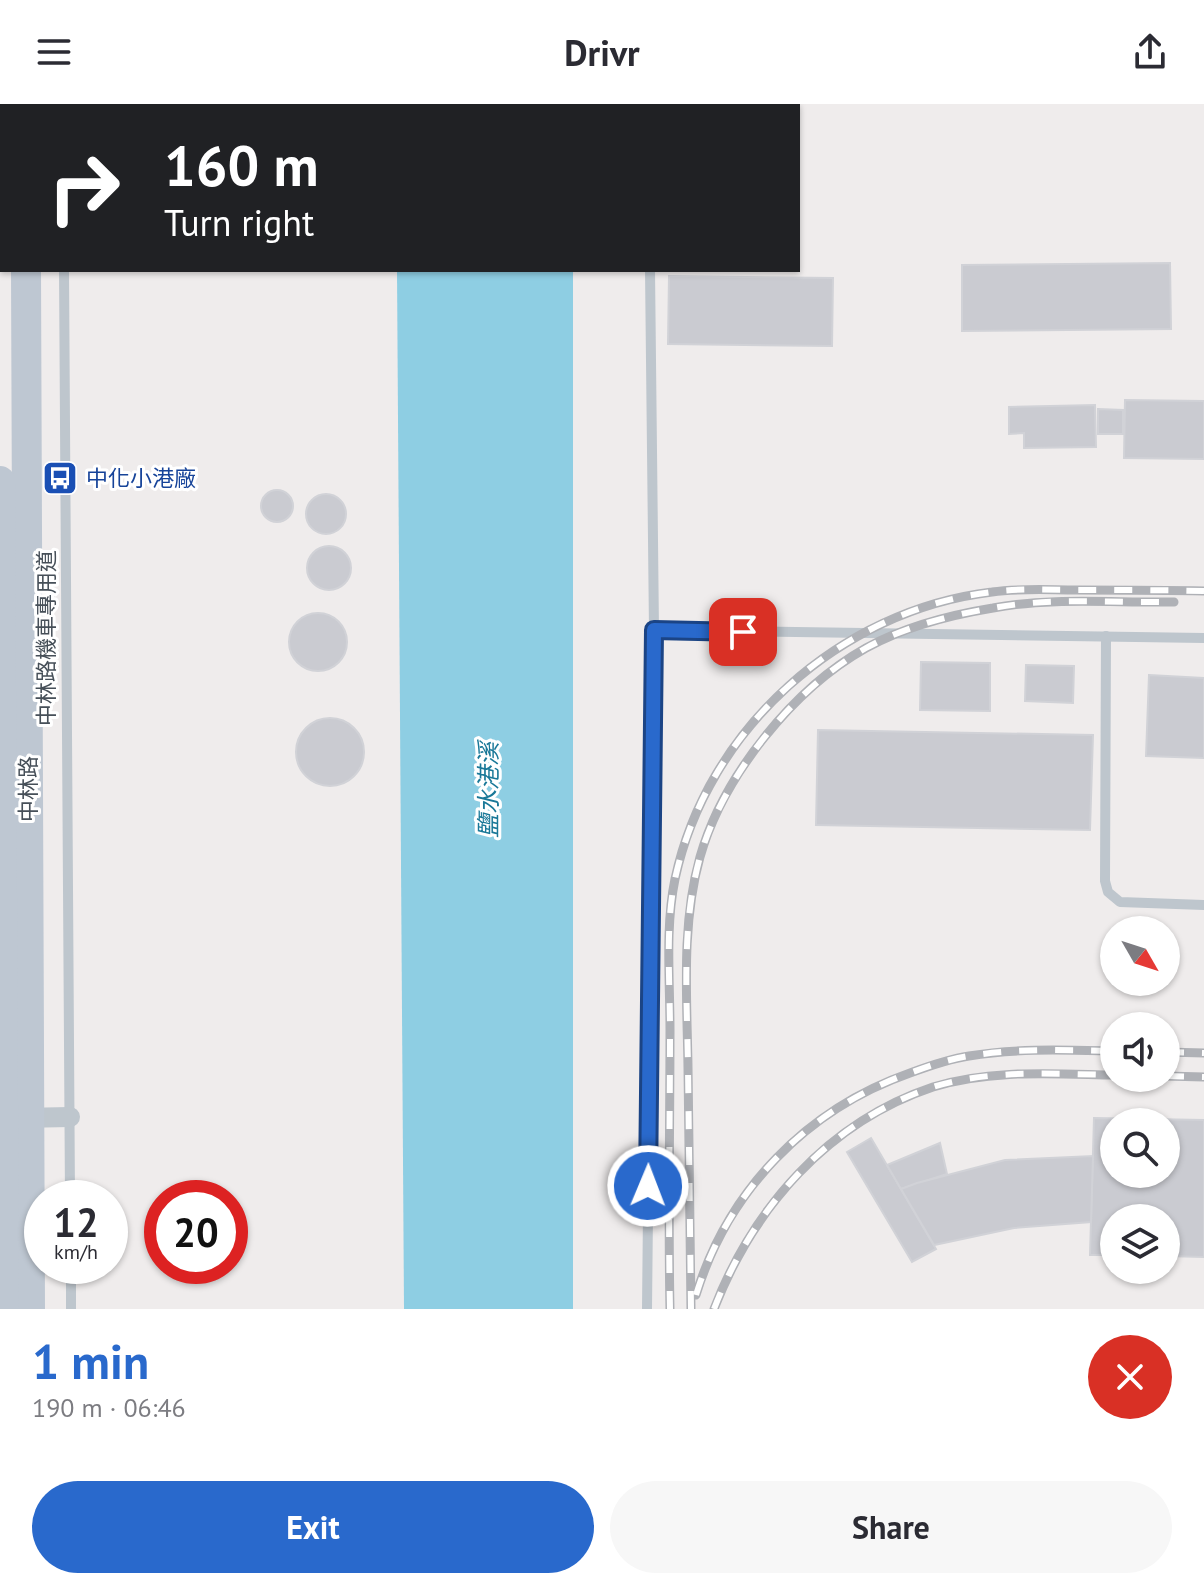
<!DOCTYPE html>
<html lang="en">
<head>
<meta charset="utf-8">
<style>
	body { margin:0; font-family:"PT Sans","Noto Sans TC",sans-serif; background:#f7f7f7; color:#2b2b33; height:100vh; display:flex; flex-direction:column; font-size:30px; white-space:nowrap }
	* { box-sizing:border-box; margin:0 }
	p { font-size:26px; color:#7c7c81 }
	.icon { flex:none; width:44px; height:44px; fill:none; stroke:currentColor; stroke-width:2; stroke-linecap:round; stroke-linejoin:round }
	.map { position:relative; height:1205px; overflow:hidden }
	.panel { display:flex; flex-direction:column; background:#fff; flex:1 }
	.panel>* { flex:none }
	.hud { position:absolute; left:0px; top:0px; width:800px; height:168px; box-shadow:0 2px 6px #0004; background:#202124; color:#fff; overflow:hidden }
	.needle { width:52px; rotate:129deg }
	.controls { position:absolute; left:1100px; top:812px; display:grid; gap:16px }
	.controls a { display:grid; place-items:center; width:80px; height:80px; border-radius:50%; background:#fff; box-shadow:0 2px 6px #0004; font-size:40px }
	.speed { position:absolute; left:24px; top:1076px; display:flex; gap:16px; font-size:40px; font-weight:700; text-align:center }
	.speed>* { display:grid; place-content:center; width:104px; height:104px; border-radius:50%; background:#fff; box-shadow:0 2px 6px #0004; line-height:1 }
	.speed small { font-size:20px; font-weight:400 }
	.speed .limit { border:12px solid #d22; background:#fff; color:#111 }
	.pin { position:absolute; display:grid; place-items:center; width:68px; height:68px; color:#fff; margin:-34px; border-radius:16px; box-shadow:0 4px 12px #0006 }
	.me { position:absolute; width:88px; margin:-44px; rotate:1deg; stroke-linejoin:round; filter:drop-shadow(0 0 6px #0008) }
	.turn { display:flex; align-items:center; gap:28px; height:168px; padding:0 32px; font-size:36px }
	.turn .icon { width:104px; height:104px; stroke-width:2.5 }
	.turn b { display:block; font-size:56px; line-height:68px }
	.round { display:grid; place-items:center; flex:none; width:84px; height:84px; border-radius:42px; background:#f7f7f7 }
	.headline { display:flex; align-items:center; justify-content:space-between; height:136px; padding:0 32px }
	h1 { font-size:48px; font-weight:800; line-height:60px; color:#2969cc }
	.cta { display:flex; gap:16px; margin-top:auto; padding:16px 32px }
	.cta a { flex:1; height:92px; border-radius:48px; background:#2969cc; color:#fff; font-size:32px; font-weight:800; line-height:92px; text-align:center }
	.cta a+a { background:#f7f7f7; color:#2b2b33 }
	header { display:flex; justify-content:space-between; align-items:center; height:104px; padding:0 32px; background:#fff; font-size:36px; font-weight:800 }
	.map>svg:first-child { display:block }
	.water { fill:#8ecee3 }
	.building { fill:#cacbd1; stroke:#d1d2d7; stroke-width:2; fill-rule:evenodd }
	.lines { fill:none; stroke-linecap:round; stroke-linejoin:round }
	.lane { stroke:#bec6cd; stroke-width:10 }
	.street { stroke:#bec6cd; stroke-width:20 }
	.secondary { stroke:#bec7d2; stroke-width:30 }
	.rail-casing { stroke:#afb1b6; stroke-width:9 }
	.rail { stroke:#fff; stroke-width:6; stroke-dasharray:18; stroke-linecap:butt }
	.route-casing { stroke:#1b4485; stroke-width:20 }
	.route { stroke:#2969cc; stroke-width:14 }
	.labels { text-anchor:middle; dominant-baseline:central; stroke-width:6; stroke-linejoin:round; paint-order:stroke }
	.transit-label { font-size:22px; fill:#164399; stroke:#fff; text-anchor:start }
	.street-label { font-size:22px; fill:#464f58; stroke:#fff }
	.water-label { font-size:24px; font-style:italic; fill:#197898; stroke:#fff }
</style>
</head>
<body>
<header><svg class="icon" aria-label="menu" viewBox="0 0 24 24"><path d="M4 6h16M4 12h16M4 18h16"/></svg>Drivr<svg class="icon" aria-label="share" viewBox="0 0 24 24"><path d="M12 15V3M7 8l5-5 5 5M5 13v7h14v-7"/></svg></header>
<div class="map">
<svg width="1204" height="1205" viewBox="0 0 1204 1205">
	<rect width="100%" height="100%" fill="#efecec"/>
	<path class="water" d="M 397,166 L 573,166 L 573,1205 L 404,1205 Z"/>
	<g class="building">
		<path d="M 1170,159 L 1171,225 L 962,227 L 962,161 Z"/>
		<path d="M 669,172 L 833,174 L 832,242 L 668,240 Z"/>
		<path d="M 1125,296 L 1204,297 L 1204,355 L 1124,354 Z"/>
		<path d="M 1095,301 L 1096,343 L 1024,344 L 1024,329 L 1009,330 L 1009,303 Z"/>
		<path d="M 1098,305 L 1123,306 L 1123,330 L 1098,330 Z"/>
		<circle cx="277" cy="402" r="16"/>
		<circle cx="326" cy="410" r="20"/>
		<circle cx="329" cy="464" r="22"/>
		<circle cx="318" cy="538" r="29"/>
		<path d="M 921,558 L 990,559 L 990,607 L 920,606 Z"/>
		<path d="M 1026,561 L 1074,562 L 1073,599 L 1025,597 Z"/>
		<path d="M 1149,571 L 1204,574 L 1204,654 L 1146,652 Z"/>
		<circle cx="330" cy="648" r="34"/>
		<path d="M 818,626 L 1093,631 L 1090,726 L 816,721 Z"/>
		<path d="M 1094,1014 L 1204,1016 L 1204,1153 L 1166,1152 L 1166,1114 L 1114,1114 L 1114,1151 L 1090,1151 ZM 1114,1018 L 1166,1018 L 1166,1070 L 1114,1070 Z"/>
		<path d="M 871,1034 L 936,1145 L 912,1158 L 847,1048 Z"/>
		<path d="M 940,1039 L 947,1070 L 901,1085 L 887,1061 Z"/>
		<path d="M 1093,1052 L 1091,1118 L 1014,1124 L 934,1141 L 901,1085 L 917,1079 L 1005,1056 Z"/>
	</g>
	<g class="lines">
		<g class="lane">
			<path d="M 63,0 L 63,2"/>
			<path d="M 647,0 L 647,2"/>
			<path d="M 64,166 L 70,1094"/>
			<path d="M 654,526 L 1204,534"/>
			<path d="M 1106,532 L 1105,777 L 1108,788 L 1120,798 L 1204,801"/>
			<path d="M 71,1162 L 71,1205"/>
			<path d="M 647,1205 L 654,526 L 650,166"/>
		</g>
		<path class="street" d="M 20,1014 L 70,1013"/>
		<g class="secondary">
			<path d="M 25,0 L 26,2"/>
			<path d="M 26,166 L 30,1205"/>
			<path d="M 0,377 L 4,1205"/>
		</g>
		<g class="rail-casing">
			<g id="rail">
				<path d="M 1166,948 L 1204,949"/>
				<path d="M 1166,972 L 1204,973"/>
				<path d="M 696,1191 C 728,1086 807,1005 910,969 C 929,962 949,955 969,952 C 1017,944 1065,946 1114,947"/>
				<path d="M 670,1205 C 668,1112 670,1019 670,926 C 670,877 665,823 675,775 C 707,625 840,506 992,488 C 1020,484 1048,486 1077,486 C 1119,486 1162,486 1204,487"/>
				<path d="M 691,1205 C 690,1124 689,1044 688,963 C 687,893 681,821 700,753 C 723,672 793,585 866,544 C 904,523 950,511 993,504 C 1051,493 1114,499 1174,498"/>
				<path d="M 714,1205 C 753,1104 828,1018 933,983 C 990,965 1055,970 1114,971"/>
			</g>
		</g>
		<use href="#rail" class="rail"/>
	</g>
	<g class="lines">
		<g class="route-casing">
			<path id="route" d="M 648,1082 L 654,526 L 743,528"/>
		</g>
		<use href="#route" class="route"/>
	</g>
	<defs>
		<g id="bus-square" transform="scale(1.8)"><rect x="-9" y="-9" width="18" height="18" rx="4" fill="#1a4fb4" stroke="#fff"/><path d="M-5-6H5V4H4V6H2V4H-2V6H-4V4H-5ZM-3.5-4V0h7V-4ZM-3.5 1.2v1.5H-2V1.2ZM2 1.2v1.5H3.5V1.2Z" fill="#fff"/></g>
	</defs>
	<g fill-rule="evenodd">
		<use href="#bus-square" x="60" y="374"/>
	</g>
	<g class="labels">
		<g class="transit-label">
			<text x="86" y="374">中化小港廠</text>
		</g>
		<g class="street-label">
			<text transform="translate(46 534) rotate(-90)">中林路機車專用道</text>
			<text transform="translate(28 685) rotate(-90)">中林路</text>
		</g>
		<g class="water-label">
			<text transform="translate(488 686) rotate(-90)">鹽水港溪</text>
		</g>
	</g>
</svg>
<div class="controls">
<a><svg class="needle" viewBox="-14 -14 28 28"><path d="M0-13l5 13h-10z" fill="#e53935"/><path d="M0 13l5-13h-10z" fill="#7c7c81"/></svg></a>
<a><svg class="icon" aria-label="sound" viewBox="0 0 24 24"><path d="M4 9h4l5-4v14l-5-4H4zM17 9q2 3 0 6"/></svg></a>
<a><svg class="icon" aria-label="search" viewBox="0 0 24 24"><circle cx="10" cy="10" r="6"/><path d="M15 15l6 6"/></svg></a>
<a><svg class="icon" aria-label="layers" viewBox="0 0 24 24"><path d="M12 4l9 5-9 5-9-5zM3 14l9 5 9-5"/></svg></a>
</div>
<div class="speed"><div>12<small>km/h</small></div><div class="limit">20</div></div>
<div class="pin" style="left:743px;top:528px;background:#d93025"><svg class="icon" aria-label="arrive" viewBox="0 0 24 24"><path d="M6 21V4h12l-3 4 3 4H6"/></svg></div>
<svg class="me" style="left:648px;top:1082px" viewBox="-20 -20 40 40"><circle r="17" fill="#2969cc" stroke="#fff" stroke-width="3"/><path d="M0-11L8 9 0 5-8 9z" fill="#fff"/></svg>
<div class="hud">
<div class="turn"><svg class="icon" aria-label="right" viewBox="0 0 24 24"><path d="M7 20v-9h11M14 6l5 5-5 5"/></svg><div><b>160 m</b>Turn right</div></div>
</div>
</div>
<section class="panel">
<div class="headline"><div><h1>1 min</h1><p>190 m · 06:46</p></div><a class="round" style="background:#d93025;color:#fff"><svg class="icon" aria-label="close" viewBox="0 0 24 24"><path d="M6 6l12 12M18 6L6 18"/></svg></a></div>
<div class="cta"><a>Exit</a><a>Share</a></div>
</section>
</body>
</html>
